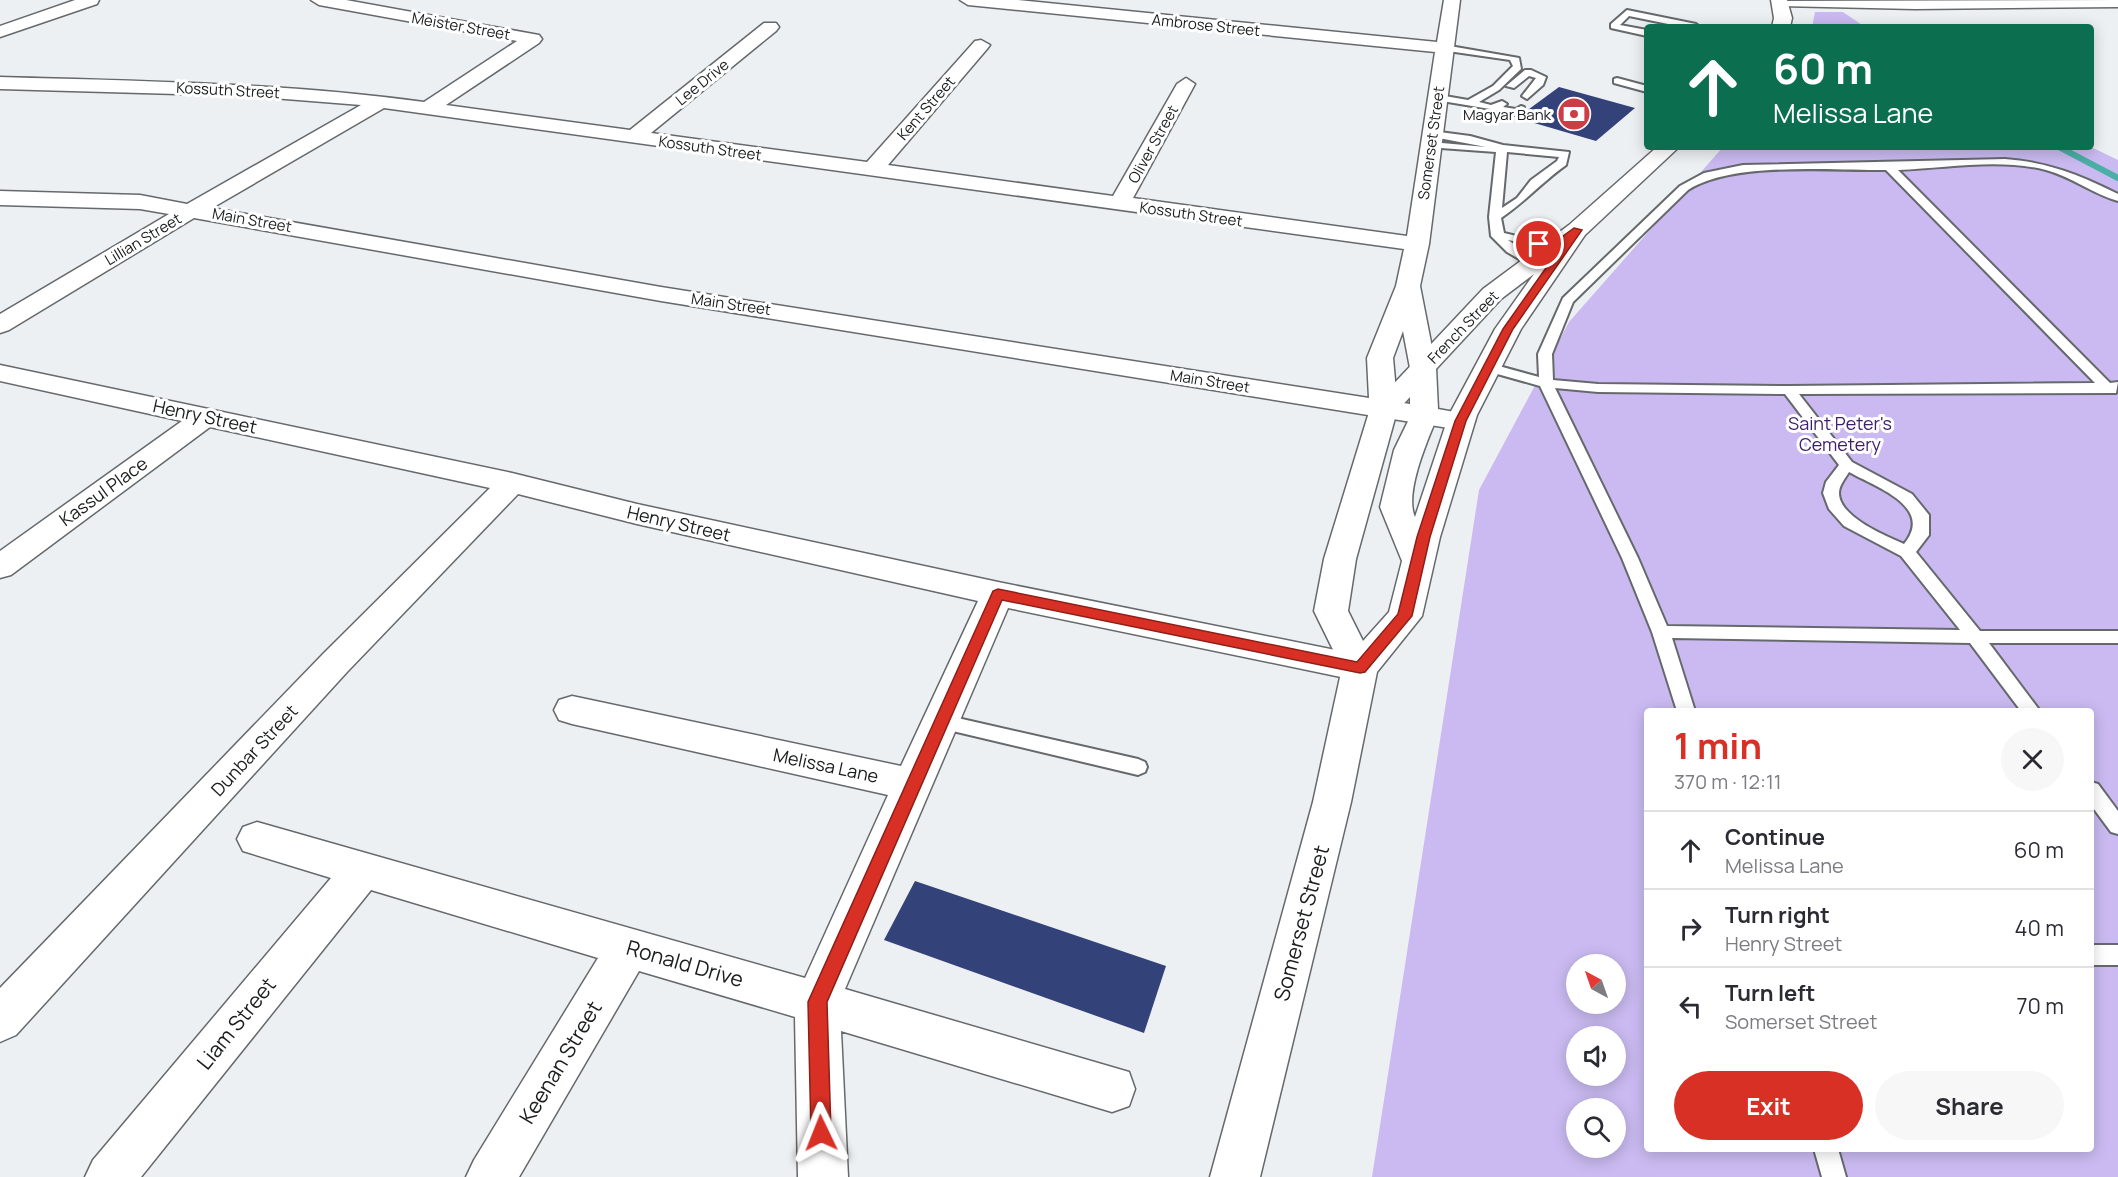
<!DOCTYPE html>
<html lang="en">
<head>
<meta charset="utf-8">
<style>
	body { margin:0; font-family:Manrope,sans-serif; background:#f7f7f7; color:#2b2b33; height:100vh; display:flex; flex-direction:column; font-size:22px; white-space:nowrap }
	* { box-sizing:border-box; margin:0 }
	p { font-size:20px; color:#7c7c81 }
	.icon { flex:none; width:33px; height:33px; fill:none; stroke:currentColor; stroke-width:2; stroke-linecap:round; stroke-linejoin:round }
	.map { position:relative; flex:1; overflow:hidden }
	.details { position:absolute; left:1644px; top:708px; width:450px; height:444px; display:flex; flex-direction:column; background:#fff; border-radius:6px; box-shadow:0 3px 15px #0003 }
	.details>* { flex:none }
	.hud { position:absolute; left:1644px; top:24px; width:450px; height:126px; border-radius:6px; box-shadow:0 3px 15px #0003; background:#0b6e4f; color:#fff; overflow:hidden }
	.needle { width:39px; rotate:320deg }
	.buttons { position:absolute; left:1566px; top:954px; display:grid; gap:12px }
	.buttons a { display:grid; place-items:center; width:60px; height:60px; border-radius:50%; background:#fff; box-shadow:0 3px 15px #0003; font-size:30px }
	.pin { position:absolute; display:grid; place-items:center; width:51px; height:51px; color:#fff; margin:-26px; border:3px solid #fff; border-radius:50%; box-shadow:0 2px 6px #0007 }
	.me { position:absolute; width:66px; margin:-33px; rotate:358deg; stroke-linejoin:round; filter:drop-shadow(0 0 4px #0008) }
	.turn { display:flex; align-items:center; gap:21px; height:126px; padding:0 30px; font-size:27px }
	.turn .icon { width:78px; height:78px; stroke-width:2.5 }
	.turn b { display:block; font-size:42px; line-height:51px }
	.round { display:grid; place-items:center; flex:none; width:63px; height:63px; border-radius:32px; background:#f7f7f7 }
	.summary { display:flex; align-items:center; justify-content:space-between; height:102px; padding:0 30px }
	h1 { font-size:36px; font-weight:700; line-height:45px; color:#d93025 }
	.primary-button { display:flex; gap:12px; margin-top:auto; padding:12px 30px }
	.primary-button a { flex:1; height:69px; border-radius:36px; background:#d93025; color:#fff; font-size:24px; font-weight:700; line-height:69px; text-align:center }
	.primary-button a+a { background:#f7f7f7; color:#2b2b33 }
	ul { padding:0; list-style:none }
	li { display:flex; align-items:center; gap:18px; height:78px; padding:0 30px; border-top:2px solid #e1e1e2 }
	li div { flex:1 }
	li b { display:block; font-size:22px }
	li em { font-style:normal }
	.map>svg:first-child { display:block }
	.green { fill:#cabaf1; fill-rule:evenodd }
	.lines { fill:none; stroke-linecap:round; stroke-linejoin:round }
	.stream { stroke:#4bafa5; stroke-width:6 }
	.building { fill:#334279 }
	.service-casing { stroke:#66696c; stroke-width:4 }
	.minor-casing { stroke:#66696c; stroke-width:3 }
	.secondary-casing { stroke:#66696c; stroke-width:3 }
	.service { fill:#fff; fill-rule:evenodd }
	.minor { fill:#fff; fill-rule:evenodd }
	.secondary { fill:#fff; fill-rule:evenodd }
	.route { fill:#d93025; stroke:#8d1f18; stroke-width:1.5 }
	.labels { text-anchor:middle; dominant-baseline:central; stroke-width:6; stroke-linejoin:round; paint-order:stroke }
	.far-street-label { font-size:15px; fill:#1a1c1d; stroke:#fff }
	.far-poi-label { font-size:15px; fill:#1a1c1d; stroke:#fff; text-anchor:end }
	.street-label { font-size:18px; fill:#1a1c1d; stroke:#fff }
	.park-label { font-size:18px; fill:#3e1f6a; stroke:#fff }
	.near-street-label { font-size:21px; fill:#1a1c1d; stroke:#fff }
</style>
</head>
<body>
<div class="map">
<svg width="2118" height="1177" viewBox="0 0 2118 1177">
	<rect width="100%" height="100%" fill="#ecf0f3"/>
	<g class="green">
		<path d="M 1815,12 L 1843,12 L 1865,27 L 1812,27 Z"/>
		<path d="M 1723,147 L 2091,147 L 2118,160 L 2118,1177 L 1372,1177 L 1479,490 L 1569,322 ZM 1647,711 L 2091,711 L 2091,1149 L 1647,1149 ZM 1576,964 L 1616,964 L 1616,1004 L 1576,1004 ZM 1576,1036 L 1616,1036 L 1616,1076 L 1576,1076 ZM 1576,1108 L 1616,1108 L 1616,1148 L 1576,1148 Z"/>
	</g>
	<g class="lines">
		<path class="stream" d="M 2059,147 L 2118,178"/>
	</g>
	<g class="building">
		<path d="M 1559,87 L 1635,108 L 1596,141 L 1517,118 Z"/>
		<path d="M 915,881 L 1166,966 L 1144,1033 L 884,940 Z"/>
	</g>
	<g class="lines">
		<g class="service-casing">
			<g id="service">
				<path d="M 1627,10 L 1696,24 L 1700,27 L 1683,27 L 1629,16 L 1620,25 L 1647,30 L 1647,36 L 1611,28 L 1611,24 Z"/>
				<path d="M 1444,45 L 1519,58 L 1521,69 L 1499,90 L 1479,102 L 1491,105 L 1502,101 L 1507,104 L 1503,107 L 1516,109 L 1521,106 L 1524,107 L 1524,111 C 1518,117 1502,115 1496,110 L 1436,100 L 1436,96 L 1439,95 L 1468,100 L 1493,86 L 1513,66 L 1510,60 L 1441,50 L 1440,48 Z"/>
				<path d="M 1525,70 L 1531,70 L 1546,77 L 1543,85 L 1527,99 L 1522,96 L 1536,78 L 1529,76 L 1514,88 L 1506,86 Z"/>
				<path d="M 1617,78 L 1647,86 L 1647,92 L 1614,83 L 1614,79 Z"/>
				<path d="M 1432,131 L 1470,136 L 1503,145 L 1569,152 L 1566,165 C 1542,182 1525,202 1501,218 L 1504,233 L 1558,246 L 1558,250 L 1508,240 L 1537,260 L 1537,266 L 1533,267 L 1507,252 L 1491,236 L 1489,217 L 1496,152 L 1427,147 L 1426,145 L 1431,142 L 1486,147 L 1428,136 L 1427,134 ZM 1507,152 L 1559,157 L 1557,161 L 1531,180 L 1517,198 L 1502,208 Z"/>
				<path d="M 2005,159 C 2047,162 2080,175 2118,194 L 2118,201 C 2093,194 2072,177 2046,170 C 1999,158 1946,168 1898,170 L 2110,383 L 2118,382 L 2116,393 L 1799,394 L 1852,462 L 1912,494 L 1929,515 L 1929,535 L 1916,552 L 1980,631 L 2118,631 L 2118,643 L 1989,643 L 2040,711 L 2021,711 L 1970,643 L 1672,638 L 1695,711 L 1677,711 L 1652,632 L 1622,558 L 1540,386 L 1483,370 L 1481,367 L 1488,363 L 1539,377 L 1538,354 L 1563,298 L 1680,186 L 1704,173 L 1743,165 ZM 1886,170 L 2095,383 L 1789,386 L 1598,384 L 1553,380 L 1552,354 L 1573,302 L 1688,190 C 1734,161 1830,171 1886,170 ZM 1555,388 L 1598,392 L 1785,394 L 1839,465 L 1826,482 L 1823,493 L 1829,509 L 1844,526 L 1901,556 L 1960,630 L 1667,626 L 1638,558 ZM 1849,472 C 1876,487 1935,507 1904,544 C 1886,536 1839,517 1839,493 C 1839,485 1845,479 1849,472 Z"/>
				<path d="M 940,714 L 1138,759 L 1145,762 L 1147,767 L 1145,772 L 1138,775 L 940,728 L 934,726 L 931,721 L 934,716 Z"/>
				<path d="M 2091,782 L 2098,784 L 2118,811 L 2118,834 L 2111,832 L 2091,805 Z"/>
				<rect x="2091" y="945" width="27" height="20"/>
				<path d="M 1814,1149 L 1838,1149 L 1846,1177 L 1822,1177 Z"/>
			</g>
		</g>
		<g class="minor-casing">
			<g id="minor">
				<path d="M 75,0 L 99,0 L 97,4 L 0,37 L 0,26 Z"/>
				<path d="M 311,0 L 346,0 L 539,35 L 542,39 L 539,43 L 446,105 L 630,130 L 764,23 L 776,23 L 779,27 L 776,31 L 651,133 L 867,162 L 975,41 L 981,40 L 990,45 L 987,49 L 888,165 L 1113,196 L 1177,84 L 1186,78 L 1195,84 L 1133,198 L 1407,236 L 1435,52 L 968,5 L 960,0 L 1018,0 L 1437,42 L 1444,0 L 1460,0 L 1429,244 L 1420,286 L 1436,368 L 1438,409 L 1471,415 L 1475,421 L 1471,427 L 1461,430 L 661,301 L 194,218 L 9,330 L 0,333 L 0,314 L 169,214 L 140,209 L 0,205 L 0,191 L 140,195 L 187,204 L 361,105 L 248,96 L 0,89 L 0,77 C 142,81 283,83 424,102 L 517,41 L 319,5 ZM 384,108 L 1404,249 L 1396,286 L 1367,358 L 1369,398 L 661,287 L 212,208 ZM 1403,331 L 1410,368 L 1410,404 L 1397,402 L 1393,358 Z"/>
				<path d="M 2118,0 L 2118,7 L 1915,9 L 1780,6 L 1772,1 Z"/>
				<path d="M 0,365 L 512,473 L 637,504 L 998,582 L 1360,655 L 1372,659 L 1378,668 L 1372,677 L 1360,681 L 1008,608 L 845,989 L 1129,1072 L 1135,1089 L 1129,1106 L 1112,1112 L 841,1031 L 848,1177 L 798,1177 L 795,1017 L 639,971 L 519,1177 L 466,1177 L 474,1160 L 598,958 L 371,890 L 141,1177 L 85,1177 L 93,1160 L 331,878 L 243,851 L 237,839 L 243,827 L 257,822 L 805,978 L 888,795 L 572,724 L 559,720 L 554,710 L 559,700 L 572,696 L 901,766 L 978,601 L 637,524 L 518,494 L 347,672 L 16,1035 L 0,1042 L 0,988 L 323,654 L 490,488 L 210,427 L 11,575 L 0,578 L 0,551 L 182,421 L 0,381 Z"/>
			</g>
		</g>
		<g class="secondary-casing">
			<g id="secondary">
				<path d="M 1771,0 L 1787,0 L 1792,18 L 1790,27 L 1772,27 L 1774,18 Z"/>
				<path d="M 1657,147 L 1679,147 L 1585,235 L 1521,329 L 1477,415 L 1440,537 L 1422,616 L 1377,672 L 1351,802 L 1260,1177 L 1210,1177 L 1313,802 L 1342,668 L 1314,611 L 1324,559 L 1370,409 L 1483,289 L 1569,225 ZM 1534,274 L 1495,329 L 1449,415 L 1415,517 C 1404,493 1428,439 1438,415 L 1434,409 L 1424,407 L 1414,409 L 1394,450 L 1380,507 L 1402,561 L 1389,612 L 1363,641 L 1348,611 L 1356,559 L 1397,411 L 1501,299 Z"/>
			</g>
		</g>
		<use href="#service" class="service"/>
		<use href="#minor" class="minor"/>
		<use href="#secondary" class="secondary"/>
	</g>
	<path class="route" d="M 1574,228 L 1582,230 L 1513,329 L 1466,421 L 1430,537 L 1412,616 L 1365,672 L 1360,673 L 1002,600 L 827,1002 L 831,1133 L 828,1140 L 821,1143 L 814,1140 L 811,1133 L 808,1002 L 993,591 L 998,589 L 1357,662 L 1398,614 L 1417,537 L 1455,421 L 1503,329 L 1560,248 L 1554,251 L 1534,244 L 1539,241 L 1552,244 Z"/>
	<defs>
		<g id="bank-disc" transform="scale(1.725)"><circle r="9.5" fill="#cd3d46" stroke="#fff"/><path d="M-6-4H6V4H-6ZM0-2.3a2.3 2.3 0 1 0 0 4.6a2.3 2.3 0 1 0 0-4.6Z" fill="#fff"/></g>
	</defs>
	<g fill-rule="evenodd">
		<use href="#bank-disc" x="1574" y="114"/>
	</g>
	<g class="labels">
		<g class="far-street-label">
			<text transform="translate(1206 25) rotate(6)">Ambrose Street</text>
			<text transform="translate(461 26) rotate(10)">Meister Street</text>
			<text transform="translate(702 82) rotate(-39)">Lee Drive</text>
			<text transform="translate(228 90) rotate(3)">Kossuth Street</text>
			<text transform="translate(926 108) rotate(-49)">Kent Street</text>
			<text transform="translate(1431 143) rotate(-82)">Somerset Street</text>
			<text transform="translate(1153 144) rotate(-61)">Oliver Street</text>
			<text transform="translate(710 148) rotate(8)">Kossuth Street</text>
			<text transform="translate(1191 214) rotate(8)">Kossuth Street</text>
			<text transform="translate(252 220) rotate(10)">Main Street</text>
			<text transform="translate(143 239) rotate(-31)">Lillian Street</text>
			<text transform="translate(731 304) rotate(8)">Main Street</text>
			<text transform="translate(1463 327) rotate(-46)">French Street</text>
			<text transform="translate(1210 381) rotate(9)">Main Street</text>
		</g>
		<g class="far-poi-label">
			<text x="1551" y="114">Magyar Bank</text>
		</g>
		<g class="street-label">
			<text transform="translate(205 416) rotate(12)">Henry Street</text>
			<text transform="translate(103 491) rotate(-36)">Kassul Place</text>
			<text transform="translate(679 523) rotate(13)">Henry Street</text>
			<text transform="translate(254 750) rotate(-47)">Dunbar Street</text>
			<text transform="translate(826 765) rotate(12)">Melissa Lane</text>
		</g>
		<g class="park-label">
			<text x="1840" y="423">Saint Peter's<tspan x="1840" dy="21">Cemetery</tspan></text>
		</g>
		<g class="near-street-label">
			<text transform="translate(1301 923) rotate(-75)">Somerset Street</text>
			<text transform="translate(685 963) rotate(16)">Ronald Drive</text>
			<text transform="translate(236 1023) rotate(-51)">Liam Street</text>
			<text transform="translate(560 1062) rotate(-59)">Keenan Street</text>
		</g>
	</g>
</svg>
<div class="buttons">
<a><svg class="needle" viewBox="-14 -14 28 28"><path d="M0-13l5 13h-10z" fill="#e53935"/><path d="M0 13l5-13h-10z" fill="#7c7c81"/></svg></a>
<a><svg class="icon" aria-label="sound" viewBox="0 0 24 24"><path d="M4 9h4l5-4v14l-5-4H4zM17 9q2 3 0 6"/></svg></a>
<a><svg class="icon" aria-label="search" viewBox="0 0 24 24"><circle cx="10" cy="10" r="6"/><path d="M15 15l6 6"/></svg></a>
</div>
<div class="pin" style="left:1539px;top:244px;background:#d93025"><svg class="icon" aria-label="arrive" viewBox="0 0 24 24"><path d="M6 21V4h12l-3 4 3 4H6"/></svg></div>
<svg class="me" style="left:821px;top:1133px" viewBox="-20 -20 40 40"><path d="M0-17L14 15 0 8-14 15z" fill="#d93025" stroke="#fff" stroke-width="4"/></svg>
<div class="hud">
<div class="turn"><svg class="icon" aria-label="ahead" viewBox="0 0 24 24"><path d="M12 20V5M6 11l6-6 6 6"/></svg><div><b>60 m</b>Melissa Lane</div></div>
</div>
<section class="details">
<div class="summary"><div><h1>1 min</h1><p>370 m · 12:11</p></div><a class="round"><svg class="icon" aria-label="close" viewBox="0 0 24 24"><path d="M6 6l12 12M18 6L6 18"/></svg></a></div>
<ul>
<li><svg class="icon" aria-label="ahead" viewBox="0 0 24 24"><path d="M12 20V5M6 11l6-6 6 6"/></svg><div><b>Continue</b><p>Melissa Lane</p></div><em>60 m</em></li>
<li><svg class="icon" aria-label="right" viewBox="0 0 24 24"><path d="M7 20v-9h11M14 6l5 5-5 5"/></svg><div><b>Turn right</b><p>Henry Street</p></div><em>40 m</em></li>
<li><svg class="icon" aria-label="left" viewBox="0 0 24 24"><path d="M17 20v-9H6M10 6l-5 5 5 5"/></svg><div><b>Turn left</b><p>Somerset Street</p></div><em>70 m</em></li>
</ul>
<div class="primary-button"><a>Exit</a><a>Share</a></div>
</section>
</div>
</body>
</html>
